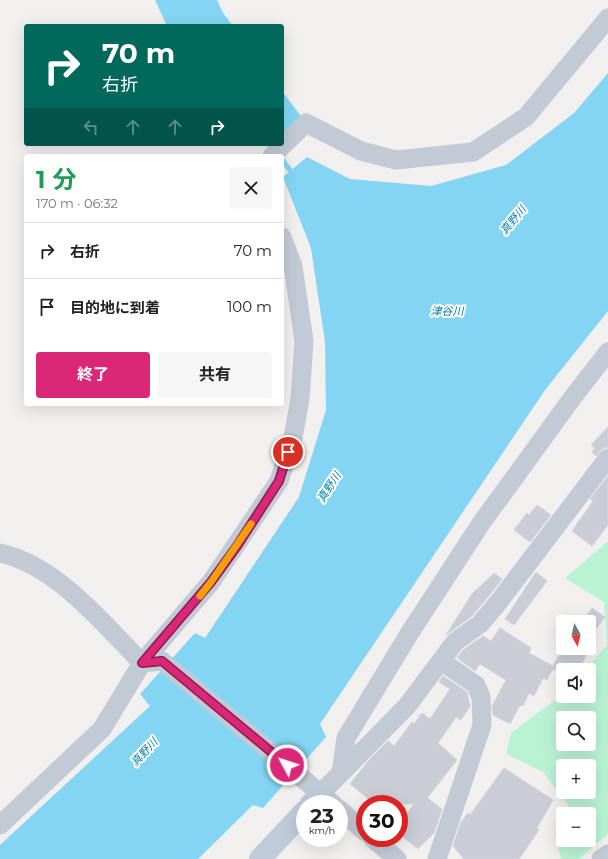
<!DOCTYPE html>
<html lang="ja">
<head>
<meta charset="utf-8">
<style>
	body { margin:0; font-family:Montserrat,"Noto Sans JP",sans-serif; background:#f6f6f6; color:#222; height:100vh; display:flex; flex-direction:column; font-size:15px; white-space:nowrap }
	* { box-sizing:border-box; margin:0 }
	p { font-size:13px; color:#767676 }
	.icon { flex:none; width:22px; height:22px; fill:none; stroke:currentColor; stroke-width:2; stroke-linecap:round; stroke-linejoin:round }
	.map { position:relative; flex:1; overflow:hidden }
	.sheet { position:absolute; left:24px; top:154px; width:260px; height:252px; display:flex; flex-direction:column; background:#fff; border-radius:4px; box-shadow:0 4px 16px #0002 }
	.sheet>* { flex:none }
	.banner { position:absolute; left:24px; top:24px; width:260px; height:122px; border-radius:4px; box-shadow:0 4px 16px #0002; background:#00695c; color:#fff; overflow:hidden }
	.needle { width:26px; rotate:172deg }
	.controls { position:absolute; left:556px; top:615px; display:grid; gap:8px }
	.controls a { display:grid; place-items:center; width:40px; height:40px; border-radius:4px; background:#fff; box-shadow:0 4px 16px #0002; font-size:20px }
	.speed { position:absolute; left:296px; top:795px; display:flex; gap:8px; font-size:20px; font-weight:700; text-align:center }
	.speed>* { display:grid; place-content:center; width:52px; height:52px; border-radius:50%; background:#fff; box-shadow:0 4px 16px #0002; line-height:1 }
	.speed small { font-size:10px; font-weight:400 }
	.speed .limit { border:6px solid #d22; background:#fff; color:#111 }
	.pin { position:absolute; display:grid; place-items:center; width:34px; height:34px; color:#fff; margin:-17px; border:2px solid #fff; border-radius:50%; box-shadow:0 1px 4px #0007 }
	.me { position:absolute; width:44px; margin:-22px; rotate:310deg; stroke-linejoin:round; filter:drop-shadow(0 0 3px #0008) }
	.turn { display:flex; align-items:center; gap:14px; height:84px; padding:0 12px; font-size:18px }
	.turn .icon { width:52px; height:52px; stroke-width:2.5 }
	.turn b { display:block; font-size:28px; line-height:34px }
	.lanes { display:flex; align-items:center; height:38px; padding:0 12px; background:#0003; justify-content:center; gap:20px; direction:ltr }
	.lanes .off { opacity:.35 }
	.round { display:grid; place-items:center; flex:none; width:42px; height:42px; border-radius:4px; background:#f6f6f6 }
	.head { display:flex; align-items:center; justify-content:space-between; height:68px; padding:0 12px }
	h1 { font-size:24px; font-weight:700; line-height:30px; color:#1e9e55 }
	.cta { display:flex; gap:8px; margin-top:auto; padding:8px 12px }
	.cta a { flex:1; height:46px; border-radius:4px; background:#db2777; color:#fff; font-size:16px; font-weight:700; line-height:46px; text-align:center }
	.cta a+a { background:#f6f6f6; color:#222 }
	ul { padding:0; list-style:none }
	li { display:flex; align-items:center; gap:12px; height:56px; padding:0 12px; border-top:1px solid #e0e0e0 }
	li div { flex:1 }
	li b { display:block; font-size:15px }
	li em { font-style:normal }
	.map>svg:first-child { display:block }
	.green { fill:#baf3d3; fill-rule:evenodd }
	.water { fill:#83d5f3 }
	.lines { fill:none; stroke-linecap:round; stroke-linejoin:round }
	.stream { stroke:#83d5f3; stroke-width:5 }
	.building { fill:#cacdd5; stroke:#d2d4db }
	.street { stroke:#c1cad5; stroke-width:19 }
	.secondary { stroke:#c0cbd9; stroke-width:22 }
	.route-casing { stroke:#8e194d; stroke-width:10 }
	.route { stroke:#db2777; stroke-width:7 }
	.slow { stroke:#f59e0b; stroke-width:7 }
	.labels { text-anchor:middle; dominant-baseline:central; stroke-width:4; stroke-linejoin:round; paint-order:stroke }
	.water-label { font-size:11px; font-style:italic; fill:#027fae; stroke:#fff }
</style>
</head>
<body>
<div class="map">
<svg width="608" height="859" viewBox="0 0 608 859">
	<rect width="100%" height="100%" fill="#f2efef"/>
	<path class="green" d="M 608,541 L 608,834 L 579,859 L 561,859 L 555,832 L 563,821 L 563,840 L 589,840 L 589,814 L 569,814 L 572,810 L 543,772 L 506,754 L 511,733 L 563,694 L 563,696 L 589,696 L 589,670 L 585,670 L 607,645 L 604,602 L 565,578 ZM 563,718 L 589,718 L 589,744 L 563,744 ZM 563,766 L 589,766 L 589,792 L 563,792 Z"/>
	<g class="water">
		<path d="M 155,0 L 217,0 L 223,13 L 233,26 L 167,26 Z"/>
		<path d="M 608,73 L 608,311 L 545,390 L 320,724 L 326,737 L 263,808 L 253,805 L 198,859 L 0,859 L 0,845 L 150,706 L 140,694 L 195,633 L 205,638 L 299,497 L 326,410 L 325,342 L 311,248 L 283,177 L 307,157 L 350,179 L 431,186 L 506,165 L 574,113 Z"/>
		<path d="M 282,91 L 306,123 L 282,133 Z"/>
	</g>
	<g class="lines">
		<path class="stream" d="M 282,159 L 294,176"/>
	</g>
	<g class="building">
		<path d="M 608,427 L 608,447 L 603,448 L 596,456 L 592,452 L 595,448 L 591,445 Z"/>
		<path d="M 608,476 L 608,525 L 592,546 L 572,531 L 593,501 L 590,499 Z"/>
		<path d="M 537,505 L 551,515 L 530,542 L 514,530 L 527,513 L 529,515 Z"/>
		<path d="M 536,572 L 547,581 L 514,625 L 505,619 Z"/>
		<path d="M 494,573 L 502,579 L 488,597 L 472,616 L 446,635 L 472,594 Z"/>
		<path d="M 592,608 L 605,617 L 595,630 L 589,626 L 589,622 L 582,621 Z"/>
		<path d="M 500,628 L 531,648 L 529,653 L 553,666 L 563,648 L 572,648 L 586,655 L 579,670 L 552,670 L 547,680 L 543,678 L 534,696 L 529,693 L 523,706 L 520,705 L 510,724 L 493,715 L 492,706 L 506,680 L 480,664 L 475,671 L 457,658 L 463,650 L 483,636 L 491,641 Z"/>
		<path d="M 443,676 L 467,692 L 470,706 L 461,720 L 456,717 L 438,743 L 457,760 L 427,798 L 442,809 L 434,833 L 418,849 L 399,834 L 399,824 L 414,804 L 375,804 L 350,784 L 369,760 L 388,741 L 394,746 L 412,722 L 414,724 L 422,713 L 430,719 L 450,689 L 439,682 Z"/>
		<path d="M 504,768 L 553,800 L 537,828 L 539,830 L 519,859 L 464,859 L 453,846 L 461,822 L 468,813 L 470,815 Z"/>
	</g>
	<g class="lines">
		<g class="street">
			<path d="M 272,156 L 306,123 L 361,151 L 396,160 L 473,152 L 526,117 L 608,18"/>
			<path d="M 0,553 C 56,565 103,623 142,663 L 162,661 L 333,804"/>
			<path d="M 341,773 L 407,706 L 455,642 L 480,624 L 497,604 L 608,458"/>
			<path d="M 321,793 L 341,773 L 346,738 L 409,634 L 482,522 L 573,397 L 608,352"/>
			<path d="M 339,809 L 365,832"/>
			<path d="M 0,825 L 102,729 L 142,663 L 211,582 L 279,481 L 293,438 L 300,399 L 304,341 L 293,266 L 282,237"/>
			<path d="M 372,838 L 397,859"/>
			<path d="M 437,859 L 482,725 L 481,697 L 476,685 L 441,661"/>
			<path d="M 601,859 L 608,854"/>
		</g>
		<g class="secondary">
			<path d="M 311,804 L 321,793"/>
			<path d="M 260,859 L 305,811"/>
		</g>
	</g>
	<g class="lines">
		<g class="route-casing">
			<path id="route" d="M 287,765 L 162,661 L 142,663 L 211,582 L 237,546 L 279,481 L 288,452"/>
		</g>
		<use href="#route" class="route"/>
		<path class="slow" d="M 200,596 L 211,582 L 251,524"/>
	</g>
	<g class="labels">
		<g class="water-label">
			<text transform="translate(513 220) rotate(-50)">真野川</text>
			<text x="447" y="311">津谷川</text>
			<text transform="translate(329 487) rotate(-57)">真野川</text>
			<text transform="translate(144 752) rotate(-47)">真野川</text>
		</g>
	</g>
</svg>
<div class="controls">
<a><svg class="needle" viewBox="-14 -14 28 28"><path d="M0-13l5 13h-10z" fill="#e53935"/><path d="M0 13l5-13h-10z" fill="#767676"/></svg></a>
<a><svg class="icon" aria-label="sound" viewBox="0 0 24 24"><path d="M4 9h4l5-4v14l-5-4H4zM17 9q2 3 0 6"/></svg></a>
<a><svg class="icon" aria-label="search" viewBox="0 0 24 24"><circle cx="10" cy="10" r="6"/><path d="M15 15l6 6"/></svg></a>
<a>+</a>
<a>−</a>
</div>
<div class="speed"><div>23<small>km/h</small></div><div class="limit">30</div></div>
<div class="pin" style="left:288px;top:452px;background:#d93025"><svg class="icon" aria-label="arrive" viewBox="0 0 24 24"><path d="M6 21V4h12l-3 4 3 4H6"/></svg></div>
<svg class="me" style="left:287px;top:765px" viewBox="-20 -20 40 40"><circle r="17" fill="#db2777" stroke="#fff" stroke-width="3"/><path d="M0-11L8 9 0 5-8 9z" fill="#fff"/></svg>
<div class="banner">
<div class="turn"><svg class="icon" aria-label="right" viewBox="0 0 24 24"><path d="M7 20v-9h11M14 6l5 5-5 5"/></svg><div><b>70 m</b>右折</div></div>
<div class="lanes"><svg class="icon off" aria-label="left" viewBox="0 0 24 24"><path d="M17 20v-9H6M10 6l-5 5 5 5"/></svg><svg class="icon off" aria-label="ahead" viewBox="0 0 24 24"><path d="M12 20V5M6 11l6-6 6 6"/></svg><svg class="icon off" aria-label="ahead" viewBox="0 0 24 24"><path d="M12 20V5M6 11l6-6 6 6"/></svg><svg class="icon" aria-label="right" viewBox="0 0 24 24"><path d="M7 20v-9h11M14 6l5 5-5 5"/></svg></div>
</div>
<section class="sheet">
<div class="head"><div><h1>1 分</h1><p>170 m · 06:32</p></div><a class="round"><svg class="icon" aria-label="close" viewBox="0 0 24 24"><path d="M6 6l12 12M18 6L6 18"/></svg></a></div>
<ul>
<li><svg class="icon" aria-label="right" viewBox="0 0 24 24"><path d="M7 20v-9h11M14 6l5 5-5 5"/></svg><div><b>右折</b></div><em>70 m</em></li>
<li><svg class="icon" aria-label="arrive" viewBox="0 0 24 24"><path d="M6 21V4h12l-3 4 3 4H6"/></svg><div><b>目的地に到着</b></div><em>100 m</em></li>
</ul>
<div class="cta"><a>終了</a><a>共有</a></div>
</section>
</div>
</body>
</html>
